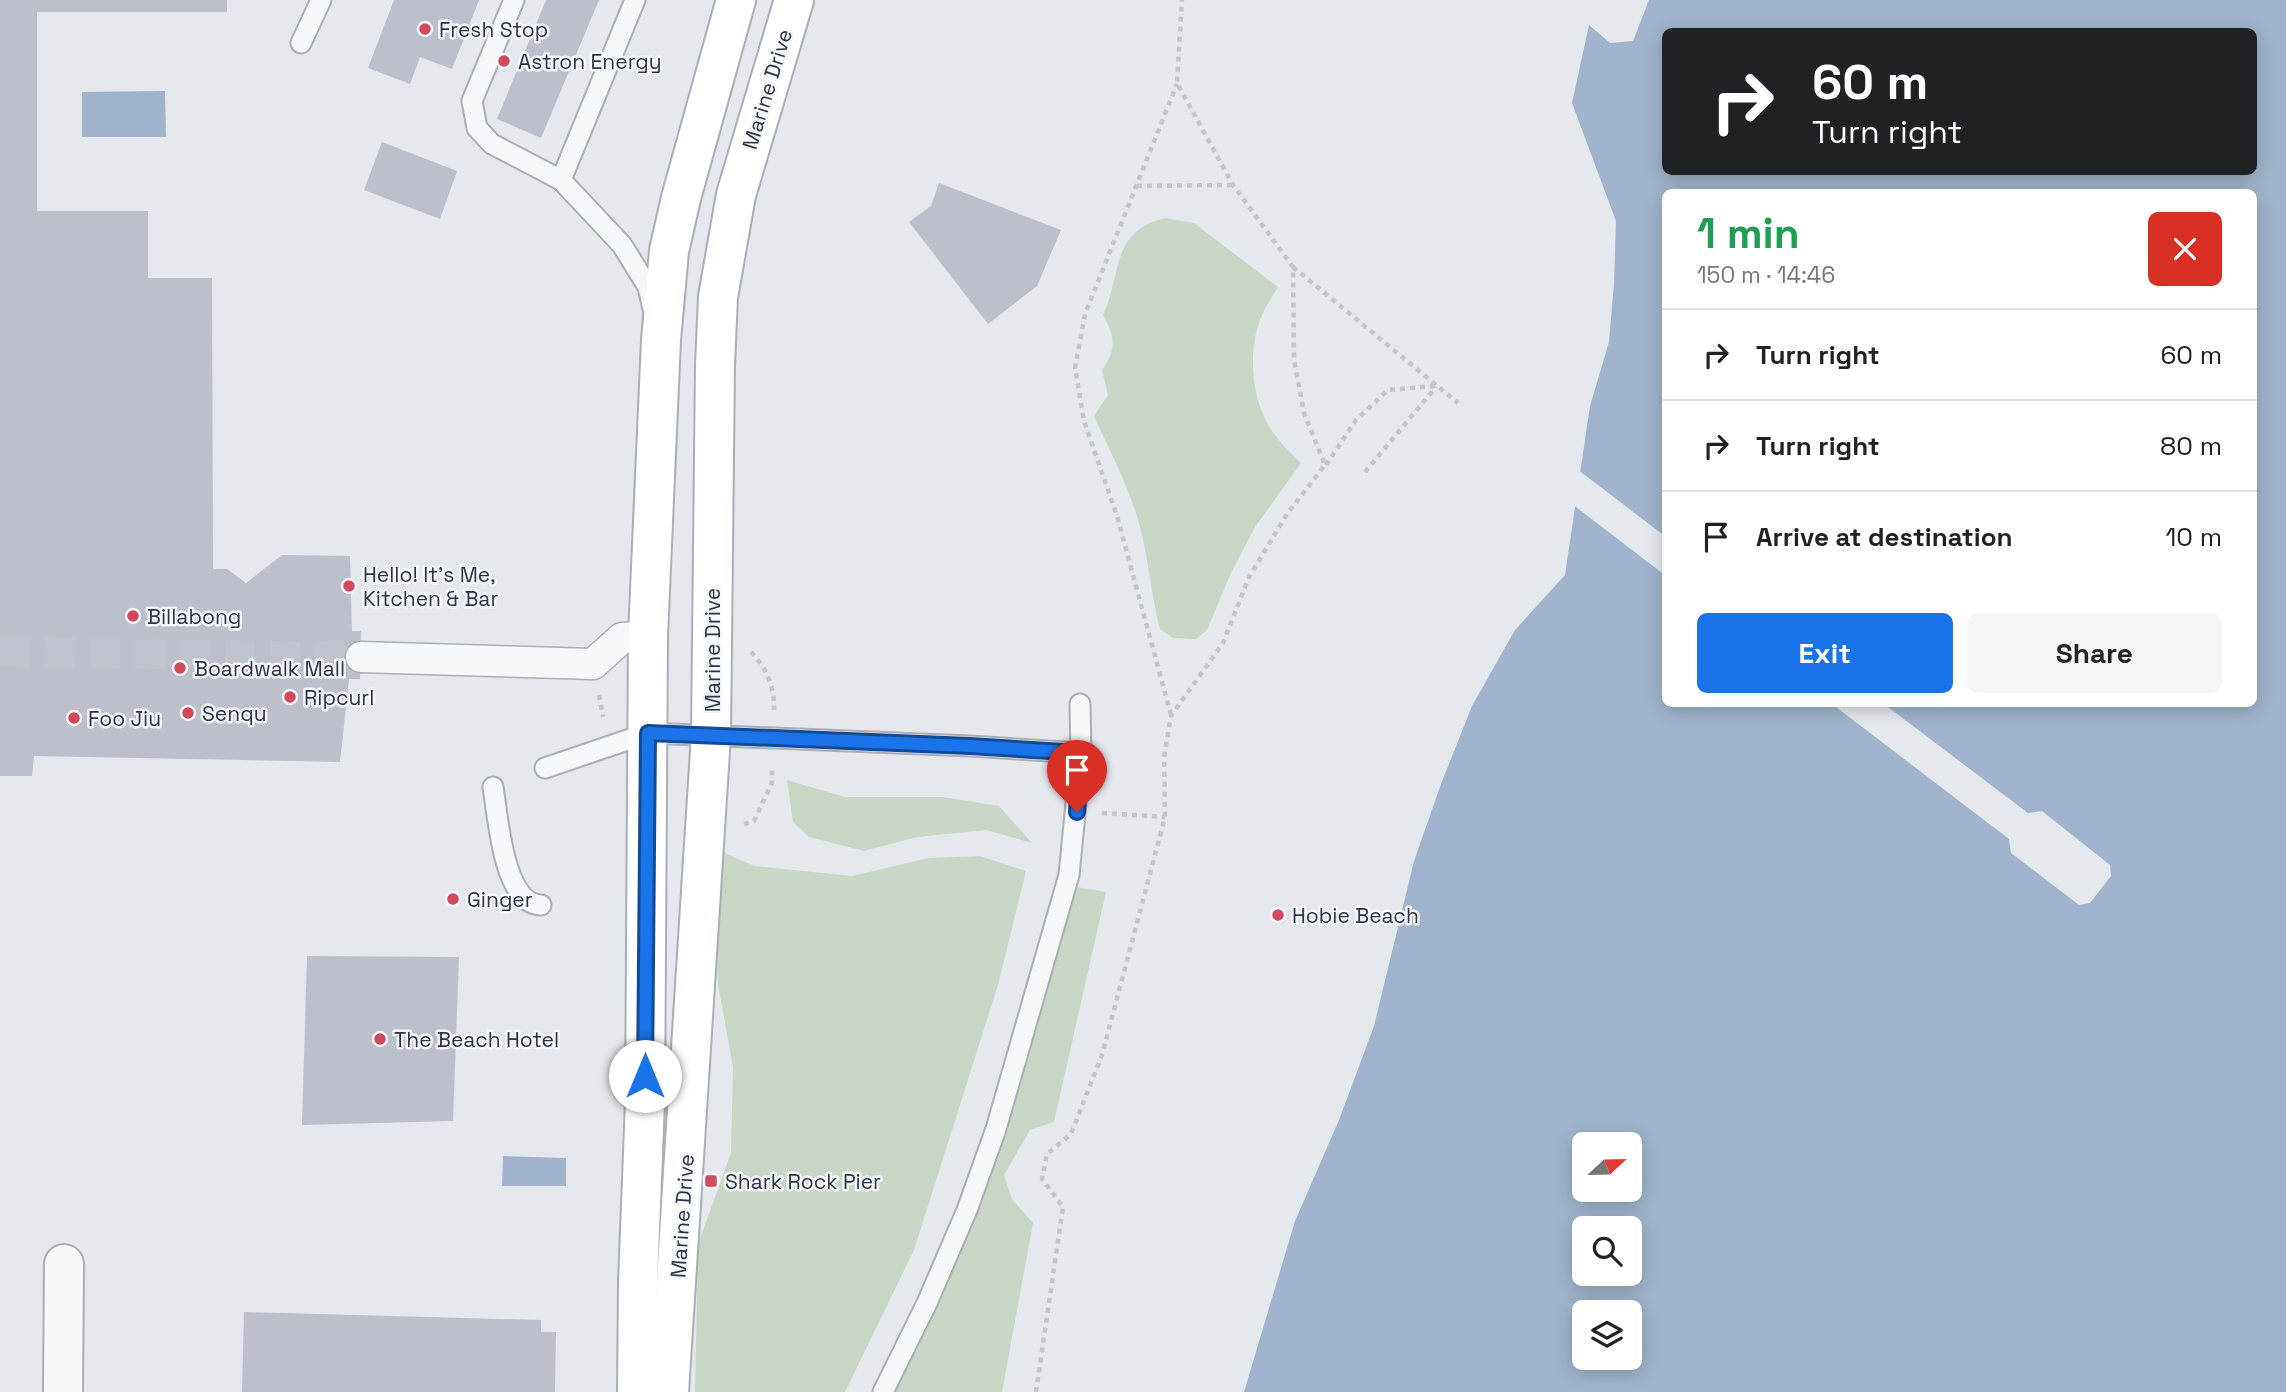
<!DOCTYPE html>
<html lang="en">
<head>
<meta charset="utf-8">
<style>
	body { margin:0; font-family:"Space Grotesk",sans-serif; background:#f6f6f6; color:#222; height:100vh; display:flex; flex-direction:column; font-size:26px; white-space:nowrap }
	* { box-sizing:border-box; margin:0 }
	p { font-size:23px; color:#767676 }
	.icon { flex:none; width:38px; height:38px; fill:none; stroke:currentColor; stroke-width:2; stroke-linecap:round; stroke-linejoin:round }
	.map { position:relative; flex:1; overflow:hidden }
	.sheet { position:absolute; left:1662px; top:189px; width:595px; height:518px; display:flex; flex-direction:column; background:#fff; border-radius:10px; box-shadow:0 4px 18px #0003 }
	.sheet>* { flex:none }
	.banner { position:absolute; left:1662px; top:28px; width:595px; height:147px; border-radius:10px; box-shadow:0 4px 18px #0003; background:#202124; color:#fff; overflow:hidden }
	.needle { width:46px; rotate:68deg }
	.tools { position:absolute; left:1572px; top:1132px; display:grid; gap:14px }
	.tools a { display:grid; place-items:center; width:70px; height:70px; border-radius:10px; background:#fff; box-shadow:0 4px 18px #0003; font-size:35px }
	.pin { position:absolute; display:grid; place-items:center; width:60px; height:60px; color:#fff; margin:-72px -30px; border-radius:50% 50% 50% 0; rotate:-45deg; box-shadow:0 0 7px #0007 }
	.pin .icon { rotate:45deg }
	.me { position:absolute; width:77px; margin:-38px; rotate:0deg; stroke-linejoin:round; filter:drop-shadow(0 0 5px #0008) }
	.turn { display:flex; align-items:center; gap:24px; height:147px; padding:0 35px; font-size:32px }
	.turn .icon { width:91px; height:91px; stroke-width:2.5 }
	.turn b { display:block; font-size:49px; line-height:60px }
	.round { display:grid; place-items:center; flex:none; width:74px; height:74px; border-radius:10px; background:#f6f6f6 }
	.head { display:flex; align-items:center; justify-content:space-between; height:119px; padding:0 35px }
	h1 { font-size:42px; font-weight:700; line-height:52px; color:#1e9e55 }
	.cta { display:flex; gap:14px; margin-top:auto; padding:14px 35px }
	.cta a { flex:1; height:80px; border-radius:10px; background:#1a73e8; color:#fff; font-size:28px; font-weight:700; line-height:80px; text-align:center }
	.cta a+a { background:#f6f6f6; color:#222 }
	ul { padding:0; list-style:none }
	li { display:flex; align-items:center; gap:21px; height:91px; padding:0 35px; border-top:2px solid #e0e0e0 }
	li div { flex:1 }
	li b { display:block; font-size:26px }
	li em { font-style:normal }
	.map>svg:first-child { display:block }
	.green { fill:#c9d6c5 }
	.water { fill:#9fb4cc; fill-rule:evenodd }
	.pier { fill:#e4e7ec }
	.building { fill:#bbc0ca }
	.lines { fill:none; stroke-linecap:round; stroke-linejoin:round }
	.pedestrian-tunnel { stroke:#bfc3cb; stroke-width:30; stroke-dasharray:30 15; stroke-linecap:butt }
	.service-casing { stroke:#a9aeb7; stroke-width:23 }
	.pedestrian-casing { stroke:#a9aeb7; stroke-width:33 }
	.minor-casing { stroke:#a9aeb7; stroke-width:42 }
	.secondary-casing { stroke:#a9aeb7; stroke-width:42 }
	.path { stroke:#c2c5cb; stroke-width:4.5; stroke-dasharray:5 5; stroke-linecap:butt }
	.service { stroke:#f7f8fa; stroke-width:19 }
	.pedestrian { stroke:#f7f8fa; stroke-width:30 }
	.minor { stroke:#f7f8fa; stroke-width:38 }
	.secondary { stroke:#fff; stroke-width:38 }
	.route-casing { stroke:#114b97; stroke-width:18 }
	.route { stroke:#1a73e8; stroke-width:12 }
	.poi-dot { fill:#d1495b; stroke:#f4f6f9; stroke-width:2.5 }
	.labels { text-anchor:middle; dominant-baseline:central; stroke-width:5; stroke-linejoin:round; paint-order:stroke }
	.poi-label { font-size:21px; fill:#2b3445; stroke:#f4f6f9; text-anchor:start }
	.street-label { font-size:21px; fill:#2b3445; stroke:#f4f6f9 }
</style>
</head>
<body>
<div class="map">
<svg width="2286" height="1392" viewBox="0 0 2286 1392">
	<rect width="100%" height="100%" fill="#e4e7ec"/>
	<g class="green">
		<path d="M 1164,218 L 1194,223 L 1278,287 C 1272,297 1264,309 1260,320 C 1247,355 1252,406 1275,435 C 1282,445 1292,454 1301,463 L 1255,527 L 1231,573 L 1207,630 L 1196,639 L 1173,638 L 1160,629 C 1151,595 1149,561 1140,527 C 1130,488 1110,452 1094,416 L 1108,395 L 1102,370 C 1117,350 1115,336 1103,315 C 1122,275 1110,232 1164,218 Z"/>
		<path d="M 787,780 L 845,797 L 942,797 L 999,806 L 1032,843 L 986,830 L 917,837 L 864,851 L 809,837 L 793,822 Z"/>
		<path d="M 709,846 L 754,866 L 852,876 L 929,858 L 980,856 L 1026,871 L 998,985 L 914,1250 L 845,1392 L 695,1392 L 698,1244 L 731,1153 L 733,1067 L 718,984 Z"/>
		<path d="M 1070,886 L 1106,892 L 1054,1122 L 1030,1130 L 1004,1175 L 1012,1199 L 1033,1223 L 1002,1392 L 891,1392 L 939,1295 Z"/>
	</g>
	<g class="water">
		<path d="M 1649,0 L 2286,0 L 2286,1392 L 1244,1392 L 1295,1221 L 1339,1120 L 1374,1026 L 1414,861 L 1441,784 L 1472,706 L 1515,630 L 1565,575 L 1590,406 L 1609,342 L 1614,284 L 1616,221 L 1572,103 L 1589,25 L 1610,43 L 1633,41 ZM 1666,32 L 2254,32 L 2254,172 L 1666,172 ZM 1666,192 L 2254,192 L 2254,704 L 1666,704 ZM 1584,1144 L 1629,1144 L 1629,1190 L 1584,1190 ZM 1584,1228 L 1629,1228 L 1629,1274 L 1584,1274 ZM 1584,1312 L 1629,1312 L 1629,1358 L 1584,1358 Z"/>
		<path d="M 165,91 L 166,137 L 82,137 L 82,92 Z"/>
		<path d="M 503,1156 L 566,1158 L 566,1186 L 502,1186 Z"/>
	</g>
	<g class="pier">
		<path d="M 1577,469 L 1666,537 L 1666,576 L 1572,504 Z"/>
		<path d="M 1832,704 L 1884,704 L 2028,813 L 2042,811 L 2110,865 L 2111,876 L 2090,903 L 2079,905 L 2011,853 L 2009,839 Z"/>
	</g>
	<g class="building">
		<path d="M 0,0 L 227,0 L 227,12 L 37,12 L 37,211 L 148,211 L 148,278 L 212,278 L 213,569 L 227,569 L 246,583 L 282,555 L 350,556 L 352,631 L 361,631 L 360,679 L 349,679 L 340,762 L 34,756 L 32,776 L 0,776 Z"/>
		<path d="M 394,0 L 479,0 L 452,69 L 420,57 L 410,84 L 368,68 Z"/>
		<path d="M 546,0 L 599,0 L 541,138 L 497,119 Z"/>
		<path d="M 382,142 L 457,171 L 440,219 L 364,190 Z"/>
		<path d="M 939,183 L 1061,230 L 1037,286 L 988,324 L 909,222 L 931,206 Z"/>
		<path d="M 307,956 L 459,957 L 453,1121 L 302,1125 Z"/>
		<path d="M 244,1312 L 541,1320 L 541,1332 L 556,1332 L 555,1392 L 242,1392 Z"/>
	</g>
	<g class="lines">
		<path class="pedestrian-tunnel" d="M 0,652 L 361,657"/>
		<g class="service-casing">
			<g id="service">
				<path d="M 514,0 L 472,101 L 477,128 L 492,144 L 561,180 L 622,245 L 648,287 L 653,309"/>
				<path d="M 301,43 L 321,0"/>
				<path d="M 561,180 L 635,0"/>
				<path d="M 545,768 L 648,733 L 970,746 L 1081,753"/>
				<path d="M 493,787 C 498,816 503,904 541,905"/>
				<path d="M 883,1392 L 927,1303 L 967,1210 L 996,1129 L 1069,875 L 1081,753 L 1080,704"/>
			</g>
		</g>
		<g class="pedestrian-casing">
			<path id="pedestrian" d="M 361,657 L 593,664 L 622,638 L 648,636"/>
		</g>
		<g class="minor-casing">
			<path id="minor" d="M 63,1392 L 64,1264"/>
		</g>
		<g class="secondary-casing">
			<g id="secondary">
				<path d="M 637,1392 L 638,1282 L 645,1102 L 648,636 L 661,340 L 669,251 L 681,198 L 736,0"/>
				<path d="M 669,1392 L 711,735 L 715,365 L 718,297 L 736,195 L 794,0"/>
			</g>
		</g>
		<g class="path">
			<path d="M 1137,186 L 1233,185"/>
			<path d="M 1293,267 L 1458,403"/>
			<path d="M 1326,465 L 1356,420 L 1388,390 L 1435,386"/>
			<path d="M 1365,472 L 1436,387"/>
			<path d="M 751,652 C 766,667 775,688 774,710"/>
			<path d="M 599,695 L 603,717"/>
			<path d="M 1171,715 L 1117,516 L 1084,421 L 1075,368 L 1085,314 L 1177,84"/>
			<path d="M 1102,813 L 1165,817"/>
			<path d="M 744,824 L 754,821 L 772,783 L 772,768"/>
			<path d="M 1036,1392 L 1063,1207 L 1042,1179 L 1047,1154 L 1071,1134 L 1102,1055 L 1165,817 L 1164,757 L 1171,716 L 1223,643 L 1249,577 L 1287,514 L 1325,465 L 1304,413 L 1294,360 L 1293,267 L 1233,185 L 1177,83 L 1182,0"/>
		</g>
		<use href="#service" class="service"/>
		<use href="#pedestrian" class="pedestrian"/>
		<use href="#minor" class="minor"/>
		<use href="#secondary" class="secondary"/>
	</g>
	<g class="lines">
		<g class="route-casing">
			<path id="route" d="M 645,1076 L 648,733 L 970,746 L 1081,753 L 1077,812"/>
		</g>
		<use href="#route" class="route"/>
	</g>
	<g class="poi-dot">
		<circle cx="425" cy="29" r="7"/>
		<circle cx="504" cy="61" r="7"/>
		<circle cx="349" cy="586" r="7"/>
		<circle cx="133" cy="616" r="7"/>
		<circle cx="180" cy="668" r="7"/>
		<circle cx="290" cy="697" r="7"/>
		<circle cx="188" cy="713" r="7"/>
		<circle cx="74" cy="718" r="7"/>
		<circle cx="453" cy="899" r="7"/>
		<circle cx="1278" cy="915" r="7"/>
		<circle cx="380" cy="1039" r="7"/>
		<rect x="704" y="1174" width="14" height="14" rx="3.5"/>
	</g>
	<g class="labels">
		<g class="poi-label">
			<text x="439" y="29">Fresh Stop</text>
			<text x="518" y="61">Astron Energy</text>
			<text x="363" y="574">Hello! It's Me,<tspan x="363" dy="24">Kitchen &amp; Bar</tspan></text>
			<text x="147" y="616">Billabong</text>
			<text x="194" y="668">Boardwalk Mall</text>
			<text x="304" y="697">Ripcurl</text>
			<text x="202" y="713">Senqu</text>
			<text x="88" y="718">Foo Jiu</text>
			<text x="467" y="899">Ginger</text>
			<text x="1292" y="915">Hobie Beach</text>
			<text x="394" y="1039">The Beach Hotel</text>
			<text x="725" y="1181">Shark Rock Pier</text>
		</g>
		<g class="street-label">
			<text transform="translate(767 89) rotate(-73)">Marine Drive</text>
			<text transform="translate(712 650) rotate(-90)">Marine Drive</text>
			<text transform="translate(682 1216) rotate(-86)">Marine Drive</text>
		</g>
	</g>
</svg>
<div class="tools">
<a><svg class="needle" viewBox="-14 -14 28 28"><path d="M0-13l5 13h-10z" fill="#e53935"/><path d="M0 13l5-13h-10z" fill="#767676"/></svg></a>
<a><svg class="icon" aria-label="search" viewBox="0 0 24 24"><circle cx="10" cy="10" r="6"/><path d="M15 15l6 6"/></svg></a>
<a><svg class="icon" aria-label="layers" viewBox="0 0 24 24"><path d="M12 4l9 5-9 5-9-5zM3 14l9 5 9-5"/></svg></a>
</div>
<div class="pin" style="left:1077px;top:812px;background:#d93025"><svg class="icon" aria-label="arrive" viewBox="0 0 24 24"><path d="M6 21V4h12l-3 4 3 4H6"/></svg></div>
<svg class="me" style="left:645px;top:1076px" viewBox="-20 -20 40 40"><circle r="19" fill="#fff"/><path d="M0-13L10 11 0 6-10 11z" fill="#1a73e8"/></svg>
<div class="banner">
<div class="turn"><svg class="icon" aria-label="right" viewBox="0 0 24 24"><path d="M7 20v-9h11M14 6l5 5-5 5"/></svg><div><b>60 m</b>Turn right</div></div>
</div>
<section class="sheet">
<div class="head"><div><h1>1 min</h1><p>150 m · 14:46</p></div><a class="round" style="background:#d93025;color:#fff"><svg class="icon" aria-label="close" viewBox="0 0 24 24"><path d="M6 6l12 12M18 6L6 18"/></svg></a></div>
<ul>
<li><svg class="icon" aria-label="right" viewBox="0 0 24 24"><path d="M7 20v-9h11M14 6l5 5-5 5"/></svg><div><b>Turn right</b></div><em>60 m</em></li>
<li><svg class="icon" aria-label="right" viewBox="0 0 24 24"><path d="M7 20v-9h11M14 6l5 5-5 5"/></svg><div><b>Turn right</b></div><em>80 m</em></li>
<li><svg class="icon" aria-label="arrive" viewBox="0 0 24 24"><path d="M6 21V4h12l-3 4 3 4H6"/></svg><div><b>Arrive at destination</b></div><em>10 m</em></li>
</ul>
<div class="cta"><a>Exit</a><a>Share</a></div>
</section>
</div>
</body>
</html>
